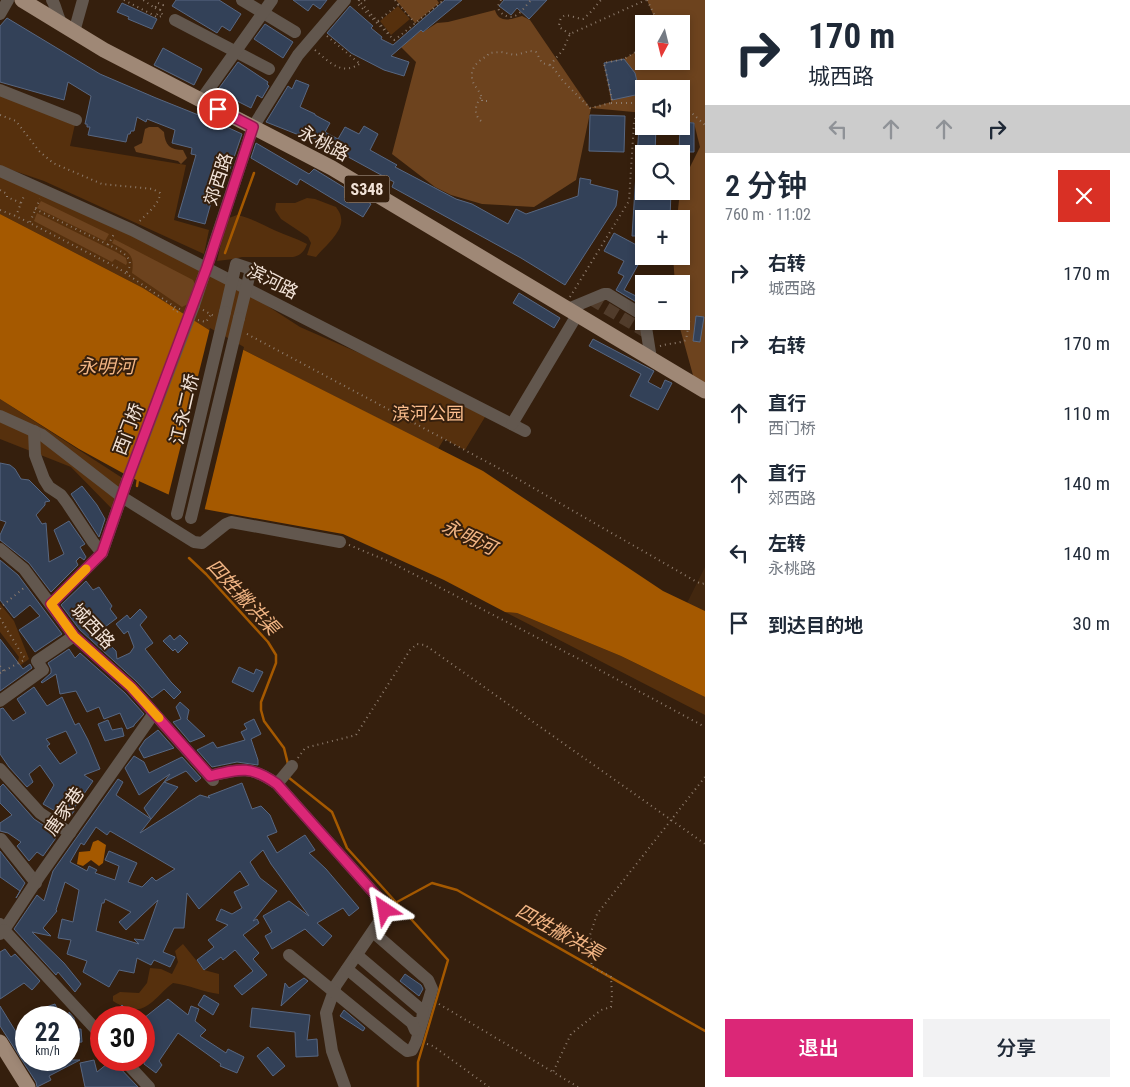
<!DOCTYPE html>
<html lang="zh">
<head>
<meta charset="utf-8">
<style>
	body { margin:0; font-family:"Roboto Condensed","Noto Sans SC",sans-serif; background:#f2f2f3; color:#1f2937; height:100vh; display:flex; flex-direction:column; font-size:19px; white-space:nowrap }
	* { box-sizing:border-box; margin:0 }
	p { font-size:16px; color:#747a83 }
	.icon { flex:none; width:28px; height:28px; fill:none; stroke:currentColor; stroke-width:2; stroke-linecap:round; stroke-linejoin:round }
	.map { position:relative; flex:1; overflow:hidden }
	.drawer { display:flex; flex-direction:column; background:#fff; width:425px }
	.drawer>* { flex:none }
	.banner { background:#fff; color:#1f2937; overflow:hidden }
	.needle { width:32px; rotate:187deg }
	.controls { position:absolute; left:635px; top:15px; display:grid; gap:10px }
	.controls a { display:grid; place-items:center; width:55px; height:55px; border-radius:0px; background:#fff; box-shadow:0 2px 8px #0003; font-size:25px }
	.speed { position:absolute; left:15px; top:1006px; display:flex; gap:10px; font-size:25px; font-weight:700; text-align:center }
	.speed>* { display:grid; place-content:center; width:65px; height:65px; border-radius:50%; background:#fff; box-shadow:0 2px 8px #0003; line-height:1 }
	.speed small { font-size:12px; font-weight:400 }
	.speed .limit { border:8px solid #d22; background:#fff; color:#111 }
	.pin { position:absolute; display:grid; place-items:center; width:42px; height:42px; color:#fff; margin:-21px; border:2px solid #fff; border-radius:50%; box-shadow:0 1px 5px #0007 }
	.me { position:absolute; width:55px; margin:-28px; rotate:327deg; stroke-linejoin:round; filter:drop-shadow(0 0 4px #0008) }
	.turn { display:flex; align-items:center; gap:18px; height:105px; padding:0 20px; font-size:22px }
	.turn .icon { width:65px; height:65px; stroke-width:2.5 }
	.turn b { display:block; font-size:35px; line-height:42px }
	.lanes { display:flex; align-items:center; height:48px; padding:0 20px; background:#0003; justify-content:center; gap:25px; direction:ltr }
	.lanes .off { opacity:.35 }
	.round { display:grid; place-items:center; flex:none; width:52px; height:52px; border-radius:0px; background:#f2f2f3 }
	.overview { display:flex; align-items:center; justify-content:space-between; height:85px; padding:0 20px }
	h1 { font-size:30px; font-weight:600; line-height:38px }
	.cta { display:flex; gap:10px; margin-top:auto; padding:10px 20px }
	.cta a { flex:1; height:58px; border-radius:0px; background:#db2777; color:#fff; font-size:20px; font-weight:600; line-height:58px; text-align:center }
	.cta a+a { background:#f2f2f3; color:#1f2937 }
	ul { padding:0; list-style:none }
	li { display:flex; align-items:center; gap:15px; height:70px; padding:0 20px }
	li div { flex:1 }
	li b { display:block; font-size:19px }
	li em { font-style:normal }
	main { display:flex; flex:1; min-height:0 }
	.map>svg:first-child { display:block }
	.built { fill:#42270f }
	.green { fill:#56300d }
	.forest { fill:#6d431e }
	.water { fill:#a55900 }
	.pier { fill:#351f0d }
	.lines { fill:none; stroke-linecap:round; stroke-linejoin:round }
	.stream { stroke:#a55900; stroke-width:2.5 }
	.building { fill:#334158; stroke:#586781; fill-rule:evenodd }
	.minor-tunnel { stroke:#513c2b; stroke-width:12; stroke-dasharray:12 6; stroke-linecap:butt }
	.path { stroke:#8e7c6d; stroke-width:2; stroke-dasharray:1 4; stroke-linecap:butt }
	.minor { stroke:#62574e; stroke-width:12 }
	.major { stroke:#9f8876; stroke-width:15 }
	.minor-bridge { stroke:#62574e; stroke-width:12 }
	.route-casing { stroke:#8e194d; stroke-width:12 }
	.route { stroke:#db2777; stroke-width:9 }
	.slow { stroke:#f59e0b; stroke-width:9 }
	.labels { text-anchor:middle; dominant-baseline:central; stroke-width:4; stroke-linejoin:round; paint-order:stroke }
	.shield { fill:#351f0d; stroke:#b9a89b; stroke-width:1 }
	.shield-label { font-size:16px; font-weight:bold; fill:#f2e3d8 }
	.street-label { font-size:18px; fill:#f2e3d8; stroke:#351f0d }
	.park-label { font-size:18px; fill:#fcbe8e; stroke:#351f0d }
	.water-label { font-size:19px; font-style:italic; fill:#f2b584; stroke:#351f0d }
</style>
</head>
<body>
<main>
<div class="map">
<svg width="705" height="1087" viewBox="0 0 705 1087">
	<rect width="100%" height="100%" fill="#351f0d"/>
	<path class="built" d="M 705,567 L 705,611 L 687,603 Z"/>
	<g class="green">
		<path d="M 398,6 L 410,19 L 391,35 L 380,21 Z"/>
		<path d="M 0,90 L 76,120 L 70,146 L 186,165 L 174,220 L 209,230 L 204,254 L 44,181 L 0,166 Z"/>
		<path d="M 0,172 L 207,267 L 300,327 L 457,396 L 488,412 L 465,450 L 444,439 L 438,449 L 228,342 L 143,288 L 0,214 Z"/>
		<path d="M 307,198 L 315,199 L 336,207 C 338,210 341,214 341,218 C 344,231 324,247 316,257 L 307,255 L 311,243 L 308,237 L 281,219 L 275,210 L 276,203 L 295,203 Z"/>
		<path d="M 237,215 C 251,218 261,224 274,230 C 285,235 296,238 307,244 C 304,252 301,255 293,257 L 242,257 L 233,259 L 217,261 L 224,229 L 229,218 Z"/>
		<path d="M 0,399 L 127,481 L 116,513 L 71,467 L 0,439 Z"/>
		<path d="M 0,604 L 14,621 L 29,659 L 15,669 L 9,668 L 18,661 L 19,657 L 0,632 Z"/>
		<path d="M 505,612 L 517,613 L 621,656 L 705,697 L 705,715 Z"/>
		<path d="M 183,944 L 204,970 L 219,974 L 219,994 C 203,992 189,985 173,983 C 160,992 148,1013 131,1009 C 125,1008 118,1004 113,1001 L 113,996 L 120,992 L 139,993 L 147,983 L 150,968 L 161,969 L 172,974 L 178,962 L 175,951 Z"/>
	</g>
	<g class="forest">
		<path d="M 396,0 L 437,0 L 439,3 L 415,23 Z"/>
		<path d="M 647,0 L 705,0 L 705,387 L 696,386 L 678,321 L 681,321 L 681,284 L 675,284 L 673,256 L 681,256 L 681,219 L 677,219 L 680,191 L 681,191 L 681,185 L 700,147 L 694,123 L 681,119 L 681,89 L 644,89 L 644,113 L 591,108 L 576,180 L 534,207 L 482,204 L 451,195 L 435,187 L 392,154 L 416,62 L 401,47 L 421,30 L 423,32 L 437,23 L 448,22 L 495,10 C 499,24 512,19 522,16 L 530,20 L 590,108 L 611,102 L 605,63 L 624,59 L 644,47 L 644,61 L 681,61 L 681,24 L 657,24 Z"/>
		<path d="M 149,127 L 158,127 L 164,132 C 165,145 170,150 183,150 L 187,158 L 181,164 L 178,161 L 136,152 L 134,147 L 142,143 L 145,129 Z"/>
		<path d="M 41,201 L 109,234 L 105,241 L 37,208 Z"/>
		<path d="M 37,213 L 116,252 L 126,258 L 127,263 L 126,265 L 115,259 L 112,262 L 34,221 Z"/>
		<path d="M 114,239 L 193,280 L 195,284 L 190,303 L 182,307 L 132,273 C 135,253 128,252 112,243 Z"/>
	</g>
	<g class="water">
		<path d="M 0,214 L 143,288 L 228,342 L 483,471 L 663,591 L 705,611 L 705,697 L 621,656 L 517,613 L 505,612 L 444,580 L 343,534 L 198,508 L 130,477 L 79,449 L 0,399 Z"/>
		<path d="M 98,840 L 106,845 L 103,863 L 99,866 L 91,860 L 83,866 L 77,864 L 79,852 L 90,851 L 93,842 Z"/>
	</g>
	<path class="pier" d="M 210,328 L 244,347 L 204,512 L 197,511 L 168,497 Z"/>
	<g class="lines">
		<g class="stream">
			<path d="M 225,253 L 254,173"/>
			<path d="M 137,486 L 138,479"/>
			<path d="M 189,558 L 206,574 L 268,642 L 276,655 L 276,663 L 261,702 L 261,710 L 264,721 L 284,748 L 288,764"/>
			<path d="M 288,777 L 332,812 L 347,848 L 448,960 L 418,1062 L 418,1087"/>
			<path d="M 397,902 L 432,883 L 457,890 L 705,1031"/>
		</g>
	</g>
	<g class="building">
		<path d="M 176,0 L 219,0 L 241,14 L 230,31 L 222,26 L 217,33 L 172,6 Z"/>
		<path d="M 293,0 L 327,0 L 320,9 L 313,4 L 308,11 Z"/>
		<path d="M 445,0 L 462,0 L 423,32 L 421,30 L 391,56 L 409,62 L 404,76 L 384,70 L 351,53 L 327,33 L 350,6 L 373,26 L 371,28 L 382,37 L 381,39 L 393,45 Z"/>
		<path d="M 504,0 L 547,0 L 529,19 L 517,8 L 511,15 L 499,6 Z"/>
		<path d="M 122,3 L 157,19 L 152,29 L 128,19 L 129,17 L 117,12 Z"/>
		<path d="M 7,18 L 100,74 L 156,98 L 216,122 L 242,134 L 230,169 L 221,167 L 205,224 L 178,217 L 196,155 L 191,154 L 192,148 L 172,143 L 175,130 L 147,119 L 146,122 L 137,117 L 134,131 L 131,131 L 130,134 L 128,134 L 126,142 L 88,135 L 90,127 L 87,127 L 87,124 L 85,124 L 91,96 L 68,82 L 64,100 L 0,82 L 0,26 Z"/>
		<path d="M 265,24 L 293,42 L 283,58 L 254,39 Z"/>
		<path d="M 163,48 L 202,69 L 194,85 L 154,65 Z"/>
		<path d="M 624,59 L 635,73 L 640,94 L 612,100 L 604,63 Z"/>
		<path d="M 238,62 L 268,82 L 267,84 L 269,86 L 262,98 L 257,95 L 251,108 L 217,91 Z"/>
		<path d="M 296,80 L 309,85 L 300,107 L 315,114 L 315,115 L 330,123 L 325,132 L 338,139 L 345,127 L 359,134 L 364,126 L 378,134 L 370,150 L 397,165 L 395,167 L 456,199 L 472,204 L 508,224 L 516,209 L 526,214 L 578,196 L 580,178 L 591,180 L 590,184 L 618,191 L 616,206 L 565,285 L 521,258 L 392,187 L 394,182 L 306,134 L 304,137 L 266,122 L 288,86 L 292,89 Z"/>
		<path d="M 590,115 L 625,116 L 624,152 L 589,151 Z"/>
		<path d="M 681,122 L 694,123 L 694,152 L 679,152 L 680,126 L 681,126 Z"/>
		<path d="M 639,126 L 656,126 L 655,154 L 644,154 L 644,191 L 671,191 L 670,219 L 644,219 L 644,236 L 632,236 Z"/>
		<path d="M 256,143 L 309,174 L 314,169 L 371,204 L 363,217 L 300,179 L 297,185 L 251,158 Z"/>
		<path d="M 614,233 L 644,249 L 644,254 L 624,290 L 640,298 L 638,303 L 616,290 L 624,276 L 618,273 L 624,261 L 604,251 Z"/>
		<path d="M 519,293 L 560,318 L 554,328 L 513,303 Z"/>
		<path d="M 696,316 L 704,317 L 700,342 L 693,341 Z"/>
		<path d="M 593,339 L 654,371 L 648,382 L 661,389 L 665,380 L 672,383 L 658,410 L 630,396 L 641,374 L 589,346 Z"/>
		<path d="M 0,463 L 10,465 L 15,469 L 21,479 L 29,480 L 50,501 L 45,502 L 45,505 L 36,515 L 42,524 L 46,523 L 49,562 L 64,554 L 54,530 L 69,521 L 85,544 L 80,547 L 86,557 L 84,560 L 80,557 L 76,561 L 78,565 L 51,592 L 29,563 L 0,540 L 0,535 L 6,522 L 0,520 Z"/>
		<path d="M 82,486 L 97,505 L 105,519 L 99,537 L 71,494 Z"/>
		<path d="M 0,560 L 18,575 L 62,634 L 35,652 L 19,630 L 40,616 L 30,605 L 14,618 L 0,600 Z"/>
		<path d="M 86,581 L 93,590 L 99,587 L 112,606 L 110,609 L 117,618 L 97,633 L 116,651 L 117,659 L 130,653 L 134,647 L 128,631 L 124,634 L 116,624 L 127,615 L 130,619 L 140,609 L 147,617 L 140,625 L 153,643 L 145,649 L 171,682 L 181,692 L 174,699 L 164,689 L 152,698 L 136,681 L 80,630 L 61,605 Z"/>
		<path d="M 170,635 L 174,640 L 180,635 L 188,643 L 178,653 L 175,649 L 173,651 L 163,641 Z"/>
		<path d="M 0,639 L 23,669 L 30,664 L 32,668 L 0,691 Z"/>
		<path d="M 69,649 L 75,658 L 80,653 L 125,693 L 144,714 L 134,725 L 134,726 L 127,729 L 120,713 L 104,719 L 99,707 L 87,712 L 76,691 L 60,694 L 56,674 L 42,683 L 41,682 L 51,673 L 51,669 L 48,663 Z"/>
		<path d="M 239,667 L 254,674 L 256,669 L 263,672 L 253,692 L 232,682 Z"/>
		<path d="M 34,687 L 47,706 L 62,697 L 75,725 L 79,723 L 88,740 L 100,769 L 84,775 L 93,781 L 74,808 L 76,808 L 69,819 L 43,804 L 54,785 L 40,765 L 29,774 L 33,782 L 27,787 L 9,767 L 0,754 L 0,709 L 3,708 L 13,721 L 26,713 L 17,699 ZM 66,731 L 77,753 L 60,764 L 47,746 L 50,744 L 46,739 Z"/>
		<path d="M 180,702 L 189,710 L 187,719 L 205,736 L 190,742 L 173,722 L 181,719 L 176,707 Z"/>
		<path d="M 254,719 L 261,734 L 251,739 L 258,760 L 258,765 L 237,762 L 212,767 L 197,750 L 213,742 L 217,748 L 245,740 L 241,732 L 247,729 L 244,724 Z"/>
		<path d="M 108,720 L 112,730 L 122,728 L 124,736 L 105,741 L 98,724 Z"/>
		<path d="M 158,730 L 174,748 L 144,758 L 139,749 L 145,740 Z"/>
		<path d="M 134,756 L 144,762 L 149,773 L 182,757 L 201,778 L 196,782 L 186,771 L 164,782 L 170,774 L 139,795 L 125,768 Z"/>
		<path d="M 118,779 L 123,782 L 116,795 L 151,819 L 140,833 L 200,795 L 210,798 L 208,796 L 242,783 L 252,809 L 261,806 L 270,815 L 277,832 L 267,836 L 277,853 L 305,835 L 315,850 L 309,853 L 326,869 L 359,908 L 349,916 L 343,908 L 317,923 L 332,936 L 323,946 L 305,929 L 272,949 L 265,936 L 272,932 L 263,916 L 289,901 L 309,916 L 271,864 L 263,850 L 250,862 L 260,878 L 277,891 L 253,921 L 257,919 L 259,923 L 243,935 L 259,953 L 253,959 L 267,975 L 242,995 L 234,986 L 253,971 L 235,950 L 223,960 L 221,957 L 204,970 L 197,960 L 214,947 L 208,940 L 228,925 L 216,920 L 221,909 L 232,914 L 242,908 L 234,892 L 249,885 L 240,871 L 199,909 L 187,893 L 184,928 L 174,928 L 163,952 L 175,957 L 170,967 L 154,960 L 151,965 L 137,958 L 134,973 L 119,970 L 109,987 L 83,972 L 87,961 L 67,954 L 71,940 L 58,938 L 62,919 L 73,922 L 79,890 L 65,882 L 56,910 L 57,911 L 43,928 L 51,936 L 32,932 L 64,963 L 81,984 L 75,992 L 58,972 L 56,975 L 14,929 L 37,895 L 44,901 L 53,871 ZM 96,827 L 107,835 L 110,831 L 175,869 L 156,881 L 152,877 L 142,887 L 128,882 L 137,863 L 109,851 L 105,860 L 119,866 L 115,880 L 95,873 L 97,870 L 89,866 L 87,871 L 70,862 L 81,843 L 84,845 ZM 105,899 L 131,912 L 119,922 L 126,930 L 158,900 L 144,940 L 134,939 L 139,944 L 96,931 L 102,903 L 104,903 Z"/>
		<path d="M 164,782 L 178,787 L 151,819 L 144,808 Z"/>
		<path d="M 3,784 L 34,819 L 58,835 L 43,856 L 37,852 L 29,861 L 17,846 L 21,842 L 8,833 L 0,831 L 0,823 L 12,815 L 0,803 L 0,787 Z"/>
		<path d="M 0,851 L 25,883 L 16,898 L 20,891 L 0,877 Z"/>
		<path d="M 5,949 L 11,957 L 15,954 L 40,981 L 32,990 L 24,983 L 0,999 L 0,952 Z"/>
		<path d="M 405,974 L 421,985 L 423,989 L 419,996 L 400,981 Z"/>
		<path d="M 304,978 L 308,981 L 281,1006 L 285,983 L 289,988 Z"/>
		<path d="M 204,995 L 219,1004 L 213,1015 L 198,1005 Z"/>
		<path d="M 168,999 L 188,1015 L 191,1006 L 199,1009 L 195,1021 L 206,1030 L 200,1036 L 226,1053 L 228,1049 L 244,1057 L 237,1073 L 220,1066 L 221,1064 L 178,1033 L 159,1061 L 162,1065 L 156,1073 L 144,1064 L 144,1018 Z"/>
		<path d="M 55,1004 L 61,1018 L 50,1018 L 46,1007 Z"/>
		<path d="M 122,1005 L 135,1018 L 110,1018 Z"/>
		<path d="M 0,1006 L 26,1048 L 26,1060 L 80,1060 L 49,1076 L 51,1080 L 37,1087 L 36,1082 L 0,1026 Z"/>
		<path d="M 252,1008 L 310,1015 L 307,1040 L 317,1039 L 318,1056 L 296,1057 L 295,1032 L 250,1027 Z"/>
		<path d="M 344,1010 L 365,1028 L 363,1031 L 340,1016 Z"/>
		<path d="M 69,1012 L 74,1018 L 76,1029 L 81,1029 L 82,1042 L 69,1043 Z"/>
		<path d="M 268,1047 L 285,1066 L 273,1076 L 257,1056 Z"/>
		<path d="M 94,1060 L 97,1072 L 112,1060 L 116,1060 L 118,1066 L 138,1087 L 85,1087 L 80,1063 Z"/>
	</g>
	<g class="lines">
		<path class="minor-tunnel" d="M 591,299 L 646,332"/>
		<g class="path">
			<path d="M 124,0 L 157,17 L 163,16 L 160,10 L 163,5 L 158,3 L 155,8 L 143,0"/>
			<path d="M 359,0 L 358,4 L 394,40 L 396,39 L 441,2 L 440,0"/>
			<path d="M 365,0 L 361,3 L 390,35"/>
			<path d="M 395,0 L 415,23"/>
			<path d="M 501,0 L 498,6 L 499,11 C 514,25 521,11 531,0"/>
			<path d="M 647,0 L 659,24"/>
			<path d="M 155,8 L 160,10 L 156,16"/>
			<path d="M 378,21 L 399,4"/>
			<path d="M 570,34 L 559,27 C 560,8 572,18 583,19 L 589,14 L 601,0"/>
			<path d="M 327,36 L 360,64"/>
			<path d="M 315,50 C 330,63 343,77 362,62"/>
			<path d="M 550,65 L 563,50 L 570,34 L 646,0"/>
			<path d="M 487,101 L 482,101 C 482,91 473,87 472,78 C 470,68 479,60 487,56 L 489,53 L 501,52 L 515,55 L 530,51 L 536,52 L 542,63 L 552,66 L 563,81 L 590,108 L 611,103 L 612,100 L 604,63 L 624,59 L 644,47"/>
			<path d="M 611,103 L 639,103"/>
			<path d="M 681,105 L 683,105 L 705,125"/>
			<path d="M 0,115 L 16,121 L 39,151 L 53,163 L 102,184 L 153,189 L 160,193 C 160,204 146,214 139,222"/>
			<path d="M 481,121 C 473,114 475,104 482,96"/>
			<path d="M 0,190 L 7,194 L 7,197 L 21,203 L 16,216"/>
			<path d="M 21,203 L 25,194"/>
			<path d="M 35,209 L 117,249 C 127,255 135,262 126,273"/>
			<path d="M 0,210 L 18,217 L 118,268 L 175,307 L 182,310"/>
			<path d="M 30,222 L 40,199"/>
			<path d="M 108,245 L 114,234"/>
			<path d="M 570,297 L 629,201 L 634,122 L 640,103 L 644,104"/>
			<path d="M 173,309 L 177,312 L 180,309"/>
			<path d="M 203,310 L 214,316"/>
			<path d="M 198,320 L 206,322 L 211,314"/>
			<path d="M 247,334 L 504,471 L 695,581 L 702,584 L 705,583"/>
			<path d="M 660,346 C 669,343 678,344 686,340 L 690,317"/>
			<path d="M 349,545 L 388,561 L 583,661 L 705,727"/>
			<path d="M 0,609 L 2,606 L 25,587"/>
			<path d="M 0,618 L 23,656 L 27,659"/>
			<path d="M 0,666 L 4,672"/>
			<path d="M 0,673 L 26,659"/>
			<path d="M 298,758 L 305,748 L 356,735 L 410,650 L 417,644 L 425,645 L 705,844"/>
			<path d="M 439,1004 L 553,1072"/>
			<path d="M 427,1044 L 433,1046 L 489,1087"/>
			<path d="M 578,1087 L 553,1072 L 571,1034 L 601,1010 L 611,1007 L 612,995 L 611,977 L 591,966 L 593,955 L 590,935 L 597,914 L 705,777"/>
		</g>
		<g class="minor">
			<path d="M 52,0 C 57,8 57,18 63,25"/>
			<path d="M 242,0 L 295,32"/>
			<path d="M 0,14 L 8,0"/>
			<path d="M 175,20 L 269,69"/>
			<path d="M 74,32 L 83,0"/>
			<path d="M 0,90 L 76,120"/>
			<path d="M 201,100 L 272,0"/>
			<path d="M 0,171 L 132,230 L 525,431"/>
			<path d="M 194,305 L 253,127 L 298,55 L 345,0"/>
			<path d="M 568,309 L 604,294 L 608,294 L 644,316"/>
			<path d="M 225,312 L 236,264 L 251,269 L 239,318"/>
			<path d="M 645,321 L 651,359"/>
			<path d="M 0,416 L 42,435 L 122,497 L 194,542 L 202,543 L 226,524 L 231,522 L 340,542"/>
			<path d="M 512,424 L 577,315"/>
			<path d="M 34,431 L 35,455 L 44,479 L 49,487 L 61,495 L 67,503 L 93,542 L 102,553"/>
			<path d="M 0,549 L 24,569 L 74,636 L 131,687 L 213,780"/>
			<path d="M 51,604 L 102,553 L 127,481"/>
			<path d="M 0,701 L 43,670 L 37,661 L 74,636"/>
			<path d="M 0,769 L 40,813 L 70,833"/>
			<path d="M 210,776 C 239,769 251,765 277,784 L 382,902 L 385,910 L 381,919 L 336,985 L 326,1013 L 332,1051 L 345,1087"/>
			<path d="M 277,784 L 292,766"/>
			<path d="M 1,839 L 36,883"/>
			<path d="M 0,924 L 4,930 L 41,874 L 154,713"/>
			<path d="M 0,934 L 4,930 L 101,1035"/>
			<path d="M 289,955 L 399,1045 L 407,1051 L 412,1050 L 416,1042 L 432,989 L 428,980 L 373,932"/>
			<path d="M 357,955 L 423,1011 L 422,1021 L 419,1023 L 412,1023"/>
			<path d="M 347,969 L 412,1023 L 415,1030"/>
			<path d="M 124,1060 L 149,1087"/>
		</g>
		<g class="major">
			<path d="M 22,0 L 104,50 L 332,168 L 705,391"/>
			<path d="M 0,1042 L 28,1087"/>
		</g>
		<g class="minor-bridge">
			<path d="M 127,481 L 194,305"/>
			<path d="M 177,514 L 225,312"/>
			<path d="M 191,518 L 239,318"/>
		</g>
	</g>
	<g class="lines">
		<g class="route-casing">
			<path id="route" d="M 218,109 L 253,127 L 207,267 L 127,481 L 102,553 L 51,604 L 74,636 L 131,687 L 210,776 C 239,769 251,765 277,784 L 382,902 L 385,910"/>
		</g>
		<use href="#route" class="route"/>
		<path class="slow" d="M 86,569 L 51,604 L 74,636 L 131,687 L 159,718"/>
	</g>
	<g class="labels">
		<rect class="shield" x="344.5" y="175.5" width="45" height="27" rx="4"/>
		<g class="shield-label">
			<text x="367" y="189">S348</text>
		</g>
		<g class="street-label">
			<text transform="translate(324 143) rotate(28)">永桃路</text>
			<text transform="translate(218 179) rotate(-72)">郊西路</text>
			<text transform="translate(273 281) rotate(27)">滨河路</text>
			<text transform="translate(184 409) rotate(-77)">江永二桥</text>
			<text transform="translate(128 429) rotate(-69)">西门桥</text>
			<text transform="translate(93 626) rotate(47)">城西路</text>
			<text transform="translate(64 811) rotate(-55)">唐家巷</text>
		</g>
		<g class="park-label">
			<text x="428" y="413">滨河公园</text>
		</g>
		<g class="water-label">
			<text x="106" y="366">永明河</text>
			<text transform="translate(469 537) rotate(25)">永明河</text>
			<text transform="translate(243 597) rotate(47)">四姓撇洪渠</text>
			<text transform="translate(559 932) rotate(29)">四姓撇洪渠</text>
		</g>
	</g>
</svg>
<div class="controls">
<a><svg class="needle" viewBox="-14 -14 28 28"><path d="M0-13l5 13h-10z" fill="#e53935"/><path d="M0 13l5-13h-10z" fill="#747a83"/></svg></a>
<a><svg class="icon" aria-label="sound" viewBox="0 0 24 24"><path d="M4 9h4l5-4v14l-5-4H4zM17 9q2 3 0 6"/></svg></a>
<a><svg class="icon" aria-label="search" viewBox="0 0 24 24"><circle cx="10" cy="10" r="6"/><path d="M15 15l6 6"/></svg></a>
<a>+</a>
<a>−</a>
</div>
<div class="speed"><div>22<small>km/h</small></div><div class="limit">30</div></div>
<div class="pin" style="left:218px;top:109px;background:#d93025"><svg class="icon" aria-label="arrive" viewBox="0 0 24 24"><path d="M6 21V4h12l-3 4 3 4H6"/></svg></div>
<svg class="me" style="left:385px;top:910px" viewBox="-20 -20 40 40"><path d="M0-17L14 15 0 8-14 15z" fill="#db2777" stroke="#fff" stroke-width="4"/></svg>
</div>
<section class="drawer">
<div class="banner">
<div class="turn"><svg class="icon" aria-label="right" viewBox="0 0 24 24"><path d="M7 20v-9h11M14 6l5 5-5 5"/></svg><div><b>170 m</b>城西路</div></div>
<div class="lanes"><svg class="icon off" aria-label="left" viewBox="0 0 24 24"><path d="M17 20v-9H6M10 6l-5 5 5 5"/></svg><svg class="icon off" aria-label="ahead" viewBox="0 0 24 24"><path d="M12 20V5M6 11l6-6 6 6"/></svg><svg class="icon off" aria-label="ahead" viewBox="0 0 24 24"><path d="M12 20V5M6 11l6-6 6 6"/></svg><svg class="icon" aria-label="right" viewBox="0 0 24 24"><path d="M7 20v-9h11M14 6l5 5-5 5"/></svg></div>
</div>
<div class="overview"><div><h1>2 分钟</h1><p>760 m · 11:02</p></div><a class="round" style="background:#d93025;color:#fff"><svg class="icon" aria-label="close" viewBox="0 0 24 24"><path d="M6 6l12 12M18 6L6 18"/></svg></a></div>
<ul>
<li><svg class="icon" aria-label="right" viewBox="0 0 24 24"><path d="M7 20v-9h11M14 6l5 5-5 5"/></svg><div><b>右转</b><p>城西路</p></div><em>170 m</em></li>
<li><svg class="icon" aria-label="right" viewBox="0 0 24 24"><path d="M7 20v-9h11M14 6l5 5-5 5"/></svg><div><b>右转</b></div><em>170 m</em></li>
<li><svg class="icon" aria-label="ahead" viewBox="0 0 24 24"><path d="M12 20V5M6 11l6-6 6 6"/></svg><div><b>直行</b><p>西门桥</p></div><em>110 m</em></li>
<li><svg class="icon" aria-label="ahead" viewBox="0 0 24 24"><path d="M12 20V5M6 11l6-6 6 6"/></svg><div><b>直行</b><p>郊西路</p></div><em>140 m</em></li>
<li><svg class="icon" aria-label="left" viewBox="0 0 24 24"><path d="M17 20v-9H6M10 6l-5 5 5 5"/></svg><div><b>左转</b><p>永桃路</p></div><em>140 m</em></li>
<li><svg class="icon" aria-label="arrive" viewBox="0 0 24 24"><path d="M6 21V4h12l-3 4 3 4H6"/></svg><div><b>到达目的地</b></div><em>30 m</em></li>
</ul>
<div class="cta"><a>退出</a><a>分享</a></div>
</section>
</main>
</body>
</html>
